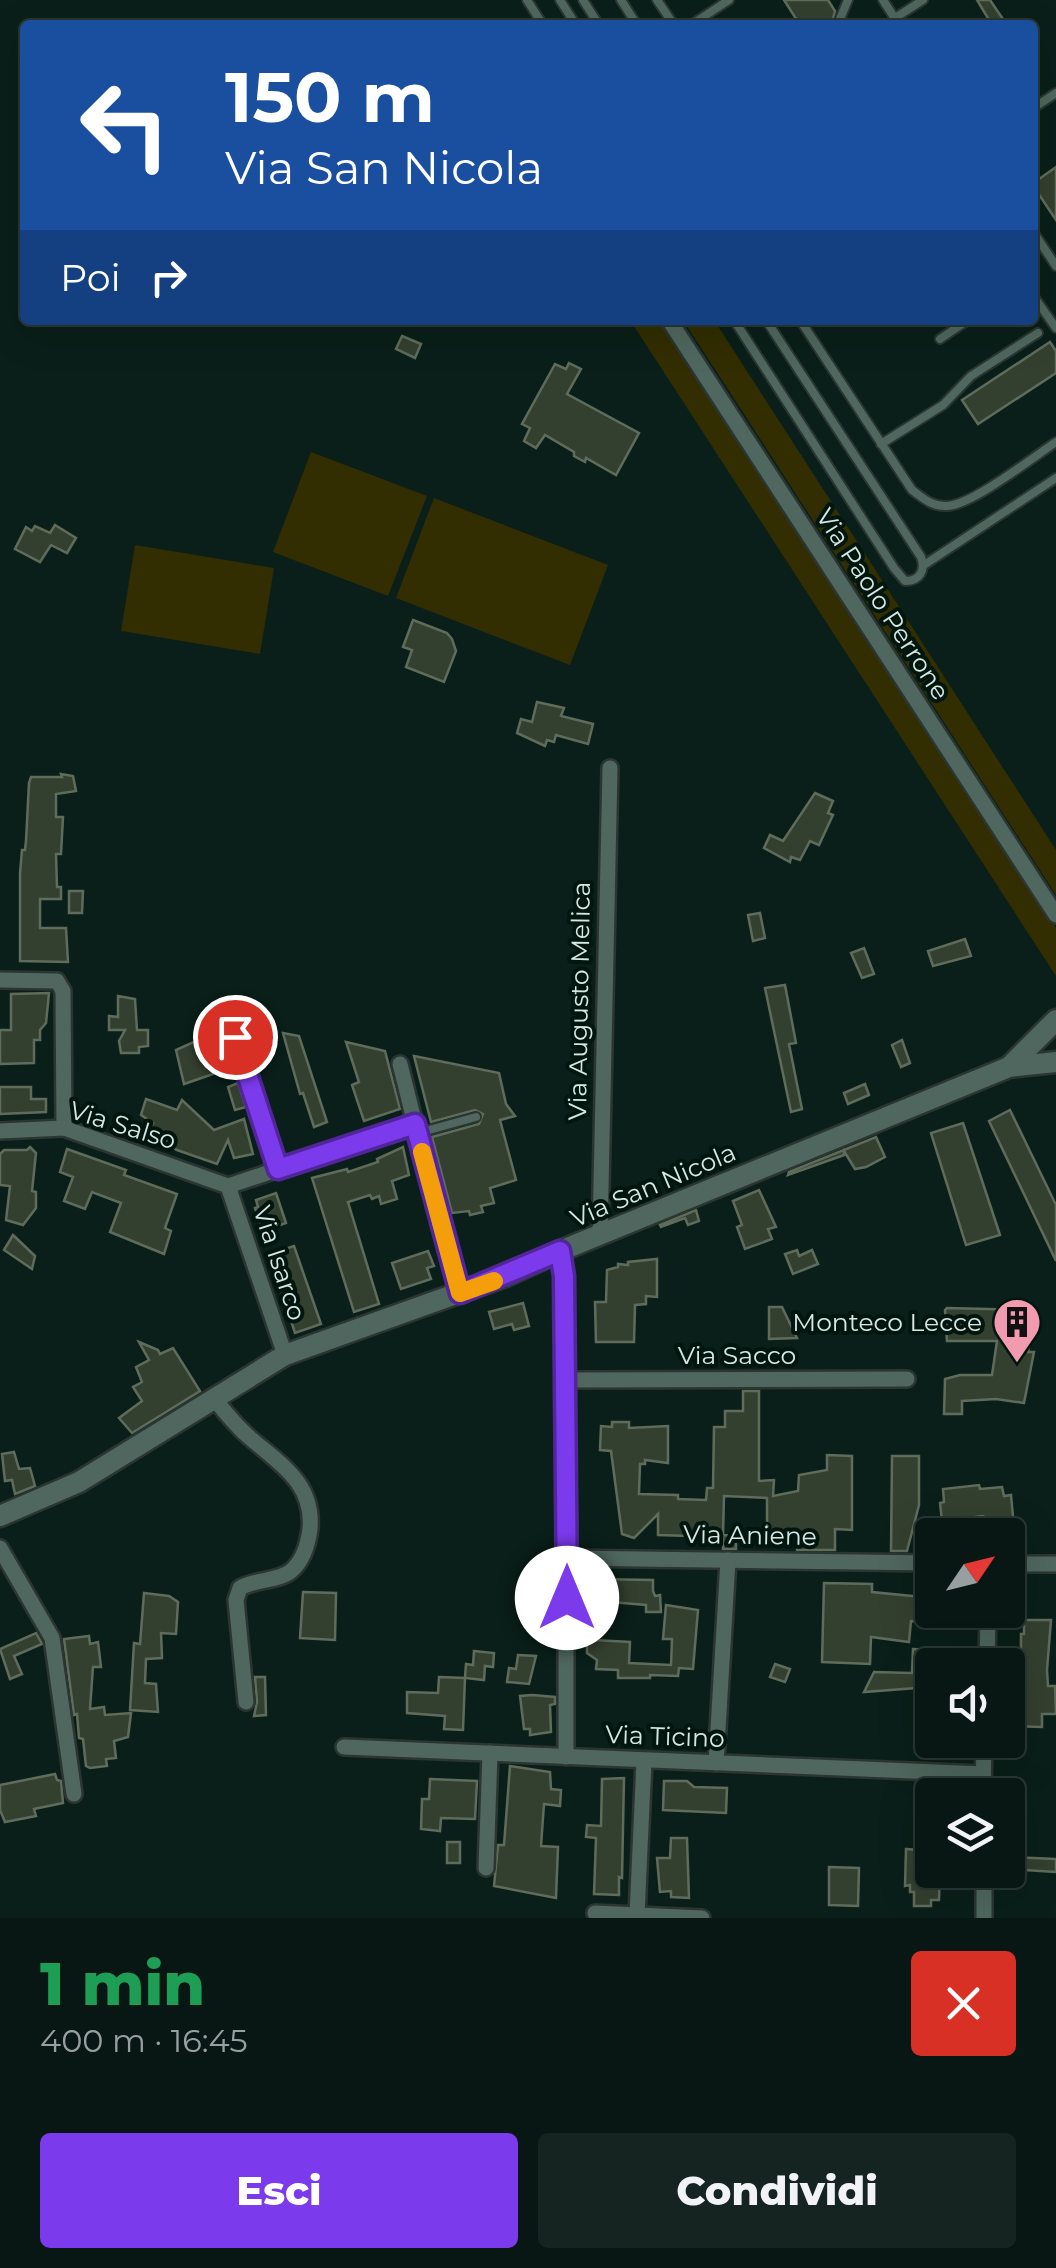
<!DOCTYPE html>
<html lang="it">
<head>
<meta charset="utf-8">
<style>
	body { margin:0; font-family:Montserrat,sans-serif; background:#162421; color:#f1f3f6; height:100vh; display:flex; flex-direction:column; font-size:38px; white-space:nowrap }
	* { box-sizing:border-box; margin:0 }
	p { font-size:32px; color:#989fa0 }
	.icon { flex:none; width:55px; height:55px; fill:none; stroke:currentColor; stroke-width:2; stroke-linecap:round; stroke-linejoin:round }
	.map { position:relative; height:1918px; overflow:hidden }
	.drawer { display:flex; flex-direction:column; background:#081713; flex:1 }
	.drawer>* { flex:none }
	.top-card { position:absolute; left:20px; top:20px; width:1018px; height:305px; border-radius:10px; box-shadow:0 10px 40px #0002,0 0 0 2px #293633; background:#1a4fa0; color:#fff; overflow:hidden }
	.needle { width:65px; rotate:55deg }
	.fabs { position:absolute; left:915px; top:1518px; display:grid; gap:20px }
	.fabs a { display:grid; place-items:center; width:110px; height:110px; border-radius:10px; background:#081713; box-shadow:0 10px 40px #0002,0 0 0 2px #293633; font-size:50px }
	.pin { position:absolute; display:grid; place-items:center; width:85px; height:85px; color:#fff; margin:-42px; border:5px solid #fff; border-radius:50%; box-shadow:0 2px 10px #0007 }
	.me { position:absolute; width:110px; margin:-55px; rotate:0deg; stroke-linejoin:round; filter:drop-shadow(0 0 8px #0008) }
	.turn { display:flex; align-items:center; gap:35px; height:210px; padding:0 40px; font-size:45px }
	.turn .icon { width:130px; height:130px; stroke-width:2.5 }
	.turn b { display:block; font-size:70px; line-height:85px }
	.then { display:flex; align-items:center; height:95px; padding:0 40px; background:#0003; gap:20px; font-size:38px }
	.round { display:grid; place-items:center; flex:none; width:105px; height:105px; border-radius:10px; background:#162421 }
	.head { display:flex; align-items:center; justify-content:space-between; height:170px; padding:0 40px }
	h1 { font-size:60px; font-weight:800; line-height:75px; color:#1e9e55 }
	.primary-button { display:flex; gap:20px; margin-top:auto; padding:20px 40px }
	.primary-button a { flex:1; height:115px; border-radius:10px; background:#7c3aed; color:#fff; font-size:40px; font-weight:800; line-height:115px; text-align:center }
	.primary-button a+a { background:#162421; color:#f1f3f6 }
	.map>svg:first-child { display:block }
	.green { fill:#322e01 }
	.building { fill:#333f2f; stroke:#5f6c5b; stroke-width:2.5 }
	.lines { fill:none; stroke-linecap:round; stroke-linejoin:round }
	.service-casing { stroke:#2b3531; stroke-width:12 }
	.minor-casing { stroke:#2b3531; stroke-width:20 }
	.tertiary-casing { stroke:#2b3531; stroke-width:25 }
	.service { stroke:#4f675e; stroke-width:8 }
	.minor { stroke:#4f675e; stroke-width:15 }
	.tertiary { stroke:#4f675e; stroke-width:20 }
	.route-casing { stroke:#51269a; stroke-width:25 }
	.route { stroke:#7c3aed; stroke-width:18 }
	.slow { stroke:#f59e0b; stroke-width:18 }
	.labels { text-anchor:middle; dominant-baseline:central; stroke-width:8; stroke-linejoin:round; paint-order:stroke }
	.street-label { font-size:25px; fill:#d9e7e2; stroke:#021610 }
	.poi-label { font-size:25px; fill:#d9e7e2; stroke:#021610; text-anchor:end }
</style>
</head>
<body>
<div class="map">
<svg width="1056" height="1918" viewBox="0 0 1056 1918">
	<rect width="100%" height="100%" fill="#0a1f19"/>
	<g class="green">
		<path d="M 630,320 L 660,320 L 1056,928 L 1056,976 Z"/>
		<path d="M 683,320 L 714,320 L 1056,850 L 1056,895 Z"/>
		<path d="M 311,452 L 427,496 L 388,596 L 273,552 Z"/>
		<path d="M 434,498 L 608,565 L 570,665 L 396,598 Z"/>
		<path d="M 135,545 L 274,568 L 260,654 L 121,631 Z"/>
	</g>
	<g class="building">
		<path d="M 784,0 L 828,0 L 835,11 L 833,19 L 836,25 L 800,25 Z"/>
		<path d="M 977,0 L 990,0 L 1007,25 L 992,25 Z"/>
		<path d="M 1056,167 L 1056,220 L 1032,184 Z"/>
		<path d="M 402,336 L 421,344 L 415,358 L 396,349 Z"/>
		<path d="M 1050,342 L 1056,351 L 1056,373 L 978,424 L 962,400 Z"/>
		<path d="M 569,363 L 581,369 L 567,394 L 639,433 L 616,475 L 586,458 L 585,462 L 574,456 L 574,452 L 545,435 L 536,448 L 524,441 L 530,428 L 522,424 L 555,364 L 566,369 Z"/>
		<path d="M 55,525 L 76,538 L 67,553 L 51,545 L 40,562 L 15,549 L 26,527 L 32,531 L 35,526 L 50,533 Z"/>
		<path d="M 413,620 L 447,633 L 452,639 L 456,651 L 444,682 L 406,667 L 412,650 L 403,647 Z"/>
		<path d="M 537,702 L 564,708 L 561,716 L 593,724 L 588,744 L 556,735 L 554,742 L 547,740 L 545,746 L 517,733 L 521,719 L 532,722 Z"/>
		<path d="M 61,774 L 73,776 L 76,791 L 56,794 L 56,817 L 63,817 L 61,854 L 56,854 L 57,887 L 61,887 L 61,899 L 40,899 L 40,928 L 66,928 L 68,962 L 20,961 L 20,873 L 22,850 L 25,850 L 26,841 L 29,783 L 31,777 L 62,777 Z"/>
		<path d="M 815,793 L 833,801 L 828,813 L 833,815 L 819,845 L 810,841 L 800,860 L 791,857 L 790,862 L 764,848 L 770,835 L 783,841 Z"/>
		<path d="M 69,891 L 83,891 L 82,913 L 69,913 Z"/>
		<path d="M 760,913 L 765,938 L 753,941 L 748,915 Z"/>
		<path d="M 965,939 L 971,956 L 933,966 L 928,951 Z"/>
		<path d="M 864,948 L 874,974 L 862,978 L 851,953 Z"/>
		<path d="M 785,985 L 796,1043 L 789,1044 L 802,1109 L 791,1112 L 765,988 Z"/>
		<path d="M 49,993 L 46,1023 L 40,1030 L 40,1040 L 34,1040 L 34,1063 L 0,1064 L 0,1030 L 11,1030 L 11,994 Z"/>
		<path d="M 118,996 L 135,999 L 137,1030 L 148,1030 L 148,1046 L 139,1047 L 139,1053 L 121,1053 L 119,1041 L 125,1030 L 109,1030 L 109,1016 L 118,1017 Z"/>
		<path d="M 283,1033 L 299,1036 L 327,1122 L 314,1127 L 303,1093 L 300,1094 Z"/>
		<path d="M 207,1036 L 219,1072 L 184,1084 L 176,1050 Z"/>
		<path d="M 902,1040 L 910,1063 L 901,1067 L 892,1045 Z"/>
		<path d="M 346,1042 L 385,1051 L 400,1109 L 364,1121 L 352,1085 L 359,1082 Z"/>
		<path d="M 414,1056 L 499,1073 L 506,1104 L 515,1116 L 500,1120 L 516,1180 L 490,1188 L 494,1203 L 481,1206 L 483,1212 L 470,1215 L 469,1211 L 452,1213 L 432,1137 L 479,1124 L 483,1114 L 475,1110 L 431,1122 Z"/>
		<path d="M 238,1083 L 246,1107 L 235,1110 L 228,1087 Z"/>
		<path d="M 865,1084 L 869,1095 L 848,1104 L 844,1093 Z"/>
		<path d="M 0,1087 L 31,1087 L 31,1099 L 46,1099 L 46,1112 L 0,1114 Z"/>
		<path d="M 146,1099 L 177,1110 L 182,1100 L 214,1130 L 244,1119 L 253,1154 L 234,1158 L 228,1140 L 217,1164 L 177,1150 L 165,1143 L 168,1135 L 150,1129 L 153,1123 L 141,1115 Z"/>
		<path d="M 1010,1110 L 1056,1205 L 1056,1261 L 989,1121 Z"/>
		<path d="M 963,1123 L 1000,1235 L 966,1245 L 931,1133 Z"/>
		<path d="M 876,1137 L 885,1157 L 866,1167 L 855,1169 L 844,1151 L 844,1155 L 788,1175 L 789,1172 Z"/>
		<path d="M 30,1147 L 36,1153 L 32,1191 L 36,1192 L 36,1208 L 23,1225 L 6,1220 L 10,1186 L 0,1185 L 0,1154 L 4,1150 L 27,1150 Z"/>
		<path d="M 403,1147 L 409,1175 L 392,1181 L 397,1199 L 381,1204 L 379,1196 L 372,1199 L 370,1195 L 348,1202 L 379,1304 L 354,1312 L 312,1178 L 347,1169 L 348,1172 L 378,1162 L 377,1159 Z"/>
		<path d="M 67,1149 L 126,1170 L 124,1175 L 177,1194 L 165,1228 L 171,1231 L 164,1254 L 110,1232 L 121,1203 L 92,1192 L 85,1209 L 64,1201 L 73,1177 L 60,1172 Z"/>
		<path d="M 759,1190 L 776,1227 L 768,1229 L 772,1239 L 745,1249 L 737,1227 L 742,1225 L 733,1201 Z"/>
		<path d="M 276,1193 L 286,1223 L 263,1231 L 255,1208 L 258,1207 L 256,1200 Z"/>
		<path d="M 696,1210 L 699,1221 L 688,1225 L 685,1218 L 661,1227 L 660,1225 Z"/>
		<path d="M 13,1235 L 35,1256 L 32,1269 L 4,1250 Z"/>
		<path d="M 294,1246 L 321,1324 L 295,1333 L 269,1254 Z"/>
		<path d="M 797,1250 L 799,1256 L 812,1250 L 818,1264 L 793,1274 L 785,1254 Z"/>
		<path d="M 428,1251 L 434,1266 L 427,1268 L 431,1279 L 401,1289 L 392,1263 Z"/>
		<path d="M 657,1259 L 657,1297 L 646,1296 L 646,1304 L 635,1305 L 634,1342 L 596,1342 L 595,1302 L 606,1302 L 607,1270 L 618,1267 L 618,1264 L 628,1265 L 628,1262 Z"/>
		<path d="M 523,1303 L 529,1326 L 514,1330 L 512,1324 L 494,1329 L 489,1312 Z"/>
		<path d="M 769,1307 L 782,1307 L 797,1338 L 769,1339 Z"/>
		<path d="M 947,1308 L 1025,1310 L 1023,1340 L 1030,1341 L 1028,1352 L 1034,1352 L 1024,1403 L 996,1399 L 962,1401 L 962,1414 L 944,1414 L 945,1379 L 960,1375 L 992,1375 L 997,1341 L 947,1341 L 945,1310 Z"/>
		<path d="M 139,1342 L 158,1350 L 160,1354 L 173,1348 L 200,1391 L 132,1433 L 119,1418 L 142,1401 L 133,1387 L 142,1382 L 136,1367 L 149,1360 Z"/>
		<path d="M 743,1391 L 759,1391 L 759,1481 L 774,1480 L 773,1496 L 798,1491 L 799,1475 L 827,1470 L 827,1455 L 852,1456 L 852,1530 L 835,1529 L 835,1550 L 797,1550 L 798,1536 L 767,1536 L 767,1498 L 724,1496 L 723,1535 L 736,1536 L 736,1549 L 723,1549 L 723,1537 L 658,1535 L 658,1514 L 634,1538 L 622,1534 L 611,1451 L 600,1450 L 601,1426 L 612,1427 L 612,1422 L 629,1422 L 629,1428 L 668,1426 L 668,1463 L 645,1460 L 645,1464 L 640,1464 L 639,1494 L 678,1495 L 678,1499 L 706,1500 L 707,1488 L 713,1488 L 714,1427 L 725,1427 L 725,1411 L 743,1411 Z"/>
		<path d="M 14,1452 L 19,1469 L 30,1468 L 35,1486 L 15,1494 L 12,1480 L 5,1481 L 2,1454 Z"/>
		<path d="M 892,1456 L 919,1456 L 919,1505 L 907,1551 L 891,1551 Z"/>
		<path d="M 979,1485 L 980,1489 L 1002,1487 L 1004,1496 L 1011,1495 L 1014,1527 L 997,1529 L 996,1525 L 983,1516 L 942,1521 L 940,1503 L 944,1502 L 943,1489 Z"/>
		<path d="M 594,1579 L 653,1580 L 653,1591 L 655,1596 L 660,1595 L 661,1612 L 646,1612 L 646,1605 L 586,1600 L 593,1591 Z"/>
		<path d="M 824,1583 L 872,1584 L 872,1592 L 932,1598 L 932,1610 L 956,1610 L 955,1624 L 911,1621 L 909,1642 L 871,1637 L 870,1664 L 822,1662 Z"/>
		<path d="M 303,1592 L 336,1593 L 335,1640 L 300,1638 Z"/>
		<path d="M 144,1593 L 169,1596 L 178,1602 L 176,1634 L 161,1633 L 162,1658 L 146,1659 L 145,1683 L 156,1684 L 158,1712 L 130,1710 L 134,1643 L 140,1644 Z"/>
		<path d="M 666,1605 L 698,1610 L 693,1669 L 679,1668 L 678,1676 L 650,1675 L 650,1678 L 618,1678 L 618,1670 L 596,1669 L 597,1660 L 587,1653 L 587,1645 L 594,1640 L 630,1642 L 629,1663 L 671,1665 L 672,1639 L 663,1639 Z"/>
		<path d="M 1024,1620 L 1051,1620 L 1047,1670 L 1048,1686 L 1055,1686 L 1056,1714 L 1042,1714 L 1042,1727 L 1008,1726 L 1012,1668 L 1014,1658 L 1021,1658 L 1021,1634 L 1024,1634 Z"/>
		<path d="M 36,1633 L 42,1644 L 14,1656 L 22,1674 L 10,1679 L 0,1649 Z"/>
		<path d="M 89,1636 L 90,1644 L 98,1642 L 101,1667 L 93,1667 L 90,1709 L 104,1707 L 105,1715 L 131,1713 L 128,1737 L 114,1741 L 116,1758 L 106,1759 L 107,1766 L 90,1768 L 86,1766 L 83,1739 L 79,1738 L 77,1714 L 74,1715 L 64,1639 Z"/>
		<path d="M 913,1649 L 948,1651 L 947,1665 L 932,1665 L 929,1687 L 864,1692 L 874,1672 L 912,1673 Z"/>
		<path d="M 474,1651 L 494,1653 L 493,1667 L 485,1666 L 484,1680 L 465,1678 L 466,1664 L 473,1665 Z"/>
		<path d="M 518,1655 L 536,1656 L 529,1684 L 507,1682 L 509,1668 L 516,1669 Z"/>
		<path d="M 775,1664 L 790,1669 L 785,1682 L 770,1677 Z"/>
		<path d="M 255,1677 L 265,1677 L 266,1715 L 254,1716 L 257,1702 Z"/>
		<path d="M 439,1677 L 465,1678 L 463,1730 L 444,1729 L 445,1716 L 407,1713 L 407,1692 L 438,1693 Z"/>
		<path d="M 532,1695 L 555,1697 L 555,1704 L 550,1705 L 551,1732 L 530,1735 L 530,1729 L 524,1729 L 520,1696 Z"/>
		<path d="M 510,1766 L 550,1772 L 551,1789 L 561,1790 L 560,1806 L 544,1804 L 541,1846 L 558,1847 L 556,1898 L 494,1886 L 498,1845 L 504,1845 Z"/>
		<path d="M 55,1774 L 57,1780 L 61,1781 L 63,1803 L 34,1809 L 36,1816 L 5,1822 L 0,1810 L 0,1785 Z"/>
		<path d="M 624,1778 L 622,1878 L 619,1877 L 619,1895 L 594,1894 L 596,1838 L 586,1837 L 587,1825 L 601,1826 L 602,1779 Z"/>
		<path d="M 430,1779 L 477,1781 L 475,1819 L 441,1818 L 440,1831 L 421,1829 L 422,1799 L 429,1799 Z"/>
		<path d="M 664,1781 L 687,1781 L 694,1787 L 727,1788 L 726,1813 L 663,1810 Z"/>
		<path d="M 671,1838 L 687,1838 L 689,1898 L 671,1897 L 671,1891 L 660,1892 L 657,1858 L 670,1858 Z"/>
		<rect x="447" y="1842" width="13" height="21"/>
		<path d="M 906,1849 L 918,1850 L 916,1869 L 940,1870 L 939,1900 L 931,1900 L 931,1906 L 914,1906 L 914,1892 L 910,1892 L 910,1885 L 905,1886 Z"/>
		<path d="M 1008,1857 L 1056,1859 L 1056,1872 L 1008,1869 Z"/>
		<path d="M 829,1867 L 859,1868 L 858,1906 L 829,1905 Z"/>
	</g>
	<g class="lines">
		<g class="service-casing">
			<g id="service">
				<path d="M 527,0 L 543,25"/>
				<path d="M 560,0 L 576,25"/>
				<path d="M 583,0 L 599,25"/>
				<path d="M 621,0 L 637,25"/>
				<path d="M 657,0 L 674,25"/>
				<path d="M 883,0 L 899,25"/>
				<path d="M 895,18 L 923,0"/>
				<path d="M 840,19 L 848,0"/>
				<path d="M 691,25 L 729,0"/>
				<path d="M 1032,109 L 1056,93"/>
				<path d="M 1032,230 L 1056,266"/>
				<path d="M 1032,294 L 1056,328"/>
				<path d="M 734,320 L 894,568 L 905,581 C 920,581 926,570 921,557 L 766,320"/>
				<path d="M 800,320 L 912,490 C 923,498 932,507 947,506 C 972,505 1032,458 1056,442"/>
				<path d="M 940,339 L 968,320"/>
				<path d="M 881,444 L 943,405 L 971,376 L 1038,333"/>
				<path d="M 924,565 L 1056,478"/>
				<path d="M 418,1133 L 476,1117"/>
			</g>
		</g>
		<g class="minor-casing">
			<g id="minor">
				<path d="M 669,320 L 1056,915"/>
				<path d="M 0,980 L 57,981 L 63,991 L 64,1128"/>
				<path d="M 235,1037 L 278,1169"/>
				<path d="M 400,1064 L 415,1124"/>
				<path d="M 0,1131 L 64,1128 L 228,1186"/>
				<path d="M 228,1186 L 415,1124 L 460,1293"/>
				<path d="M 228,1186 L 285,1355"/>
				<path d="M 600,1234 L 610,768"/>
				<path d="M 560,1251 L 564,1277 L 566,1380 L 566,1757"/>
				<path d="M 566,1380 L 907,1379"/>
				<path d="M 213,1397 C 224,1411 235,1425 249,1437 C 280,1464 314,1483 310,1529 C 308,1544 303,1561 291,1571 C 279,1581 256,1579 240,1588 L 236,1600 L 246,1702"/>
				<path d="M 0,1548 L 52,1638 L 74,1794"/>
				<path d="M 567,1558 L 932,1563"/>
				<path d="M 1008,1564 L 1056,1564"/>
				<path d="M 987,1665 L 988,1610"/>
				<path d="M 344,1747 L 983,1774"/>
				<path d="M 716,1763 L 728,1560"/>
				<path d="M 983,1795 L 984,1740"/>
				<path d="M 486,1868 L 490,1753"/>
				<path d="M 984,1870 L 984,1918"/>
				<path d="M 595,1913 L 702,1918"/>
				<path d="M 637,1915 L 644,1761"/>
			</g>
		</g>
		<g class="tertiary-casing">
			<g id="tertiary">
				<path d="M 1010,1066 L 1056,1020"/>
				<path d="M 0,1516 L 79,1482 L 285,1355 L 506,1276 L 560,1251 L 1009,1067 L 1056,1062"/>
			</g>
		</g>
		<use href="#service" class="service"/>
		<use href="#minor" class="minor"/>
		<use href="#tertiary" class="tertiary"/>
	</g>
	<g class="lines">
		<g class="route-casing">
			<path id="route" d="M 235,1037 L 278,1169 L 415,1124 L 460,1293 L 560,1251 L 564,1276 L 567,1598"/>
		</g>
		<use href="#route" class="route"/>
		<path class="slow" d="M 422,1152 L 460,1293 L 494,1281"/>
	</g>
	<defs>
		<g id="building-pin" transform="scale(2.5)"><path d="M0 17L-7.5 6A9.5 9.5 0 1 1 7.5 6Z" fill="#f29ab0" stroke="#021610"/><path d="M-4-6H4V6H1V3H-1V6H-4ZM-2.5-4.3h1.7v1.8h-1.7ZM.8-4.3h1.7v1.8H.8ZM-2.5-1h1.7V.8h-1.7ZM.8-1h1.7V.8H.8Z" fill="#111"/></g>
	</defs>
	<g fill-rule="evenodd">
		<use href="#building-pin" x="1017" y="1322"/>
	</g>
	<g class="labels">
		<g class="street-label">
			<text transform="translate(883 604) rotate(57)">Via Paolo Perrone</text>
			<text transform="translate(579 1001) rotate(-89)">Via Augusto Melica</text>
			<text transform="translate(123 1125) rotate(17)">Via Salso</text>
			<text transform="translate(653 1185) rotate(-23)">Via San Nicola</text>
			<text transform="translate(280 1263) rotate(72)">Via Isarco</text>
			<text x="737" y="1355">Via Sacco</text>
			<text transform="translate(750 1535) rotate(1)">Via Aniene</text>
			<text transform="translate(665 1736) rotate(2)">Via Ticino</text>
		</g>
		<g class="poi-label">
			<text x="982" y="1322">Monteco Lecce</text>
		</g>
	</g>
</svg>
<div class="fabs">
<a><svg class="needle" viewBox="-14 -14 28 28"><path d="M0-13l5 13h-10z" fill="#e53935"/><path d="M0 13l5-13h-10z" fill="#989fa0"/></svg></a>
<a><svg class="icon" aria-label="sound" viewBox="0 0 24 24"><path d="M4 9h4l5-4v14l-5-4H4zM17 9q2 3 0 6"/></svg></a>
<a><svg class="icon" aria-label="layers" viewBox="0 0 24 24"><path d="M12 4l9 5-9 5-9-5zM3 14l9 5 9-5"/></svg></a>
</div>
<div class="pin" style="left:235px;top:1037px;background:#d93025"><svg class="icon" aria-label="arrive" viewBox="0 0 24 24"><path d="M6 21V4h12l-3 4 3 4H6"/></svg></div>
<svg class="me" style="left:567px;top:1598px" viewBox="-20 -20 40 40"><circle r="19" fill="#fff"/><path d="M0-13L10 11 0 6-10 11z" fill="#7c3aed"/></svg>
<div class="top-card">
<div class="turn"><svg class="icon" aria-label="left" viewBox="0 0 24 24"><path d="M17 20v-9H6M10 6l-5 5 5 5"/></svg><div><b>150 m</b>Via San Nicola</div></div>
<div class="then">Poi<svg class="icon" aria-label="right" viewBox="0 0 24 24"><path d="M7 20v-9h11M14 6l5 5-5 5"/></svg></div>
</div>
</div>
<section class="drawer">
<div class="head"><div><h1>1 min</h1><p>400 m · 16:45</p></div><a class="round" style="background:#d93025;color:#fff"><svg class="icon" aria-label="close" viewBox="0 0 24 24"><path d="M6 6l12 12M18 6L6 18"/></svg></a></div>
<div class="primary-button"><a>Esci</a><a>Condividi</a></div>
</section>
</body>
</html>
